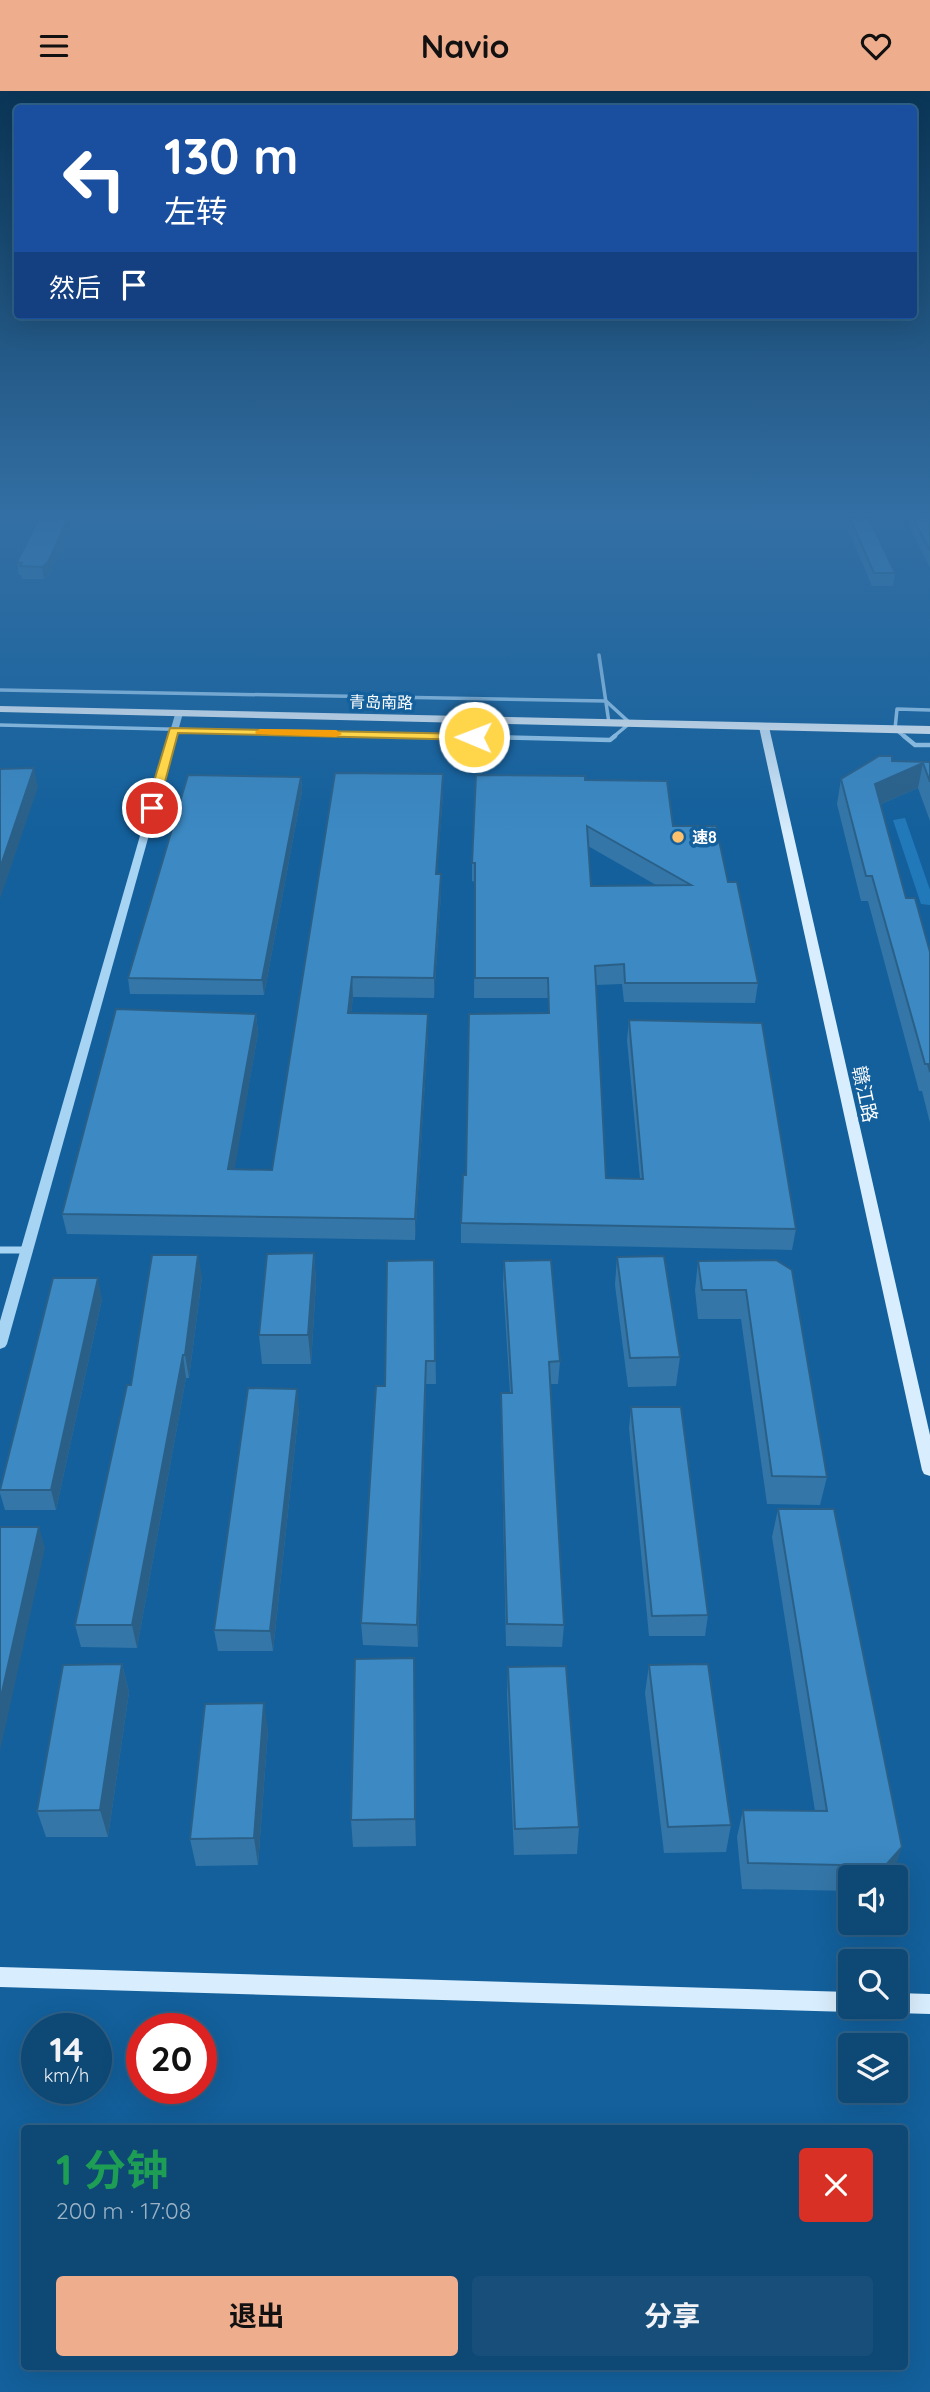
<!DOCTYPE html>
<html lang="zh">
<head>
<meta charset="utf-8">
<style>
	body { margin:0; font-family:Quicksand,"Noto Sans SC",sans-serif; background:#174f7a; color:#f1f3f6; height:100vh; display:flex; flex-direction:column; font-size:26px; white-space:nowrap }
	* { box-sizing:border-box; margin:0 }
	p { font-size:23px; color:#9bb2c5 }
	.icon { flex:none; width:38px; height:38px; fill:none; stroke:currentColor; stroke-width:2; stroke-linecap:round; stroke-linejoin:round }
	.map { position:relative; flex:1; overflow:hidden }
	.panel { position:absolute; left:21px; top:2034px; width:887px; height:245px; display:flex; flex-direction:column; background:#0e4875; border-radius:7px; box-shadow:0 7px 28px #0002,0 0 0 2px #2e6087 }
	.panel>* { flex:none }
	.banner { position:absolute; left:14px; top:14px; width:903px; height:214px; border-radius:7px; box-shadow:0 7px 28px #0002,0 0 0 2px #2e6087; background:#1a4fa0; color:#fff; overflow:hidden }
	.tools { position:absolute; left:838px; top:1774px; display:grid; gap:14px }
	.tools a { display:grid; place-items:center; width:70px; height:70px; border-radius:7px; background:#0e4875; box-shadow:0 7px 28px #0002,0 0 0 2px #2e6087; font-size:35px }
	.speed { position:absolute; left:21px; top:1922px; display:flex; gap:14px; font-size:35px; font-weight:700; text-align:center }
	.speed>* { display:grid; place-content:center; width:91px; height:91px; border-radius:50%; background:#0e4875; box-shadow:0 7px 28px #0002,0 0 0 2px #2e6087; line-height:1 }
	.speed small { font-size:18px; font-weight:400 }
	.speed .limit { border:10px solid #d22; background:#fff; color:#111 }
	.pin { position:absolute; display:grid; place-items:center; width:60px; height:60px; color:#fff; margin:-30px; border:4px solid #fff; border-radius:50%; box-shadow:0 2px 7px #0007 }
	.me { position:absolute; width:77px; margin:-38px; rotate:271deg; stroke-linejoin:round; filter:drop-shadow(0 0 5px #0008) }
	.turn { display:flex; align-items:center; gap:24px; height:147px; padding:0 35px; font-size:32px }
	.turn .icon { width:91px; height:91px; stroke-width:2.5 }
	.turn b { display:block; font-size:49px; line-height:60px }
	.then { display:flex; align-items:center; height:66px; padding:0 35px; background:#0003; gap:14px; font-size:26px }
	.round { display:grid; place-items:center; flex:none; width:74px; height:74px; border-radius:7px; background:#174f7a }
	.summary { display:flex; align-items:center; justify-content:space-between; height:119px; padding:0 35px }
	h1 { font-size:42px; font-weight:700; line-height:52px; color:#1e9e55 }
	.action { display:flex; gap:14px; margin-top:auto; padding:14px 35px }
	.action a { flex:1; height:80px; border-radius:7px; background:#eead8d; color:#111; font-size:28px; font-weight:700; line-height:80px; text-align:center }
	.action a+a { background:#174f7a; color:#f1f3f6 }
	header { display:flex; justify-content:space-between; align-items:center; height:91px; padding:0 35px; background:#eead8d; color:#111; font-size:32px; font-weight:700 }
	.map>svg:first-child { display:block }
	.green { fill:#2279b9 }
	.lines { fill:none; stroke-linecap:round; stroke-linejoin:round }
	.service-far1 { stroke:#a8d4f4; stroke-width:3.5 }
	.service { stroke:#a8d4f4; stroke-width:4.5 }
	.minor { stroke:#a8d4f4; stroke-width:7 }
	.tertiary { fill:#a8d4f4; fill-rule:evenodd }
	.secondary { fill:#d8edfd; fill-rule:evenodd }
	.primary { fill:#f5faff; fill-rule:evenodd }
	.wall { fill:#3476a8; fill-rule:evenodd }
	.shaded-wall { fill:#2a6088 }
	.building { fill:#3c89c3; stroke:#2a6088; stroke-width:2; fill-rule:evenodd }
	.route { fill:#ffd54a; stroke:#a68a30; stroke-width:2 }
	.slow { fill:#f59e0b }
	.poi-dot { fill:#ffc16b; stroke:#13609c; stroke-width:2.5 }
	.labels { text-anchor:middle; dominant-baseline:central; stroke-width:7; stroke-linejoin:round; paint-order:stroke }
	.far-street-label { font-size:16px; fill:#fff; stroke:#13609c }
	.far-poi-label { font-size:16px; font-weight:bold; fill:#fff; stroke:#13609c; text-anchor:start }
	.street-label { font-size:19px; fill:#fff; stroke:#13609c }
</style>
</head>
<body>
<header><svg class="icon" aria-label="menu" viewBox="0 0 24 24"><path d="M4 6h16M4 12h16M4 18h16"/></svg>Navio<svg class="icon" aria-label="heart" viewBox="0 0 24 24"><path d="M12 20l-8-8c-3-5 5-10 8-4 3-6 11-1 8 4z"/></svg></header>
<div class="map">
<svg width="930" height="2301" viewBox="0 0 930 2301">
	<rect width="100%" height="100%" fill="#13609c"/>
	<path class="green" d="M 905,727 L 930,799 L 930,814 L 921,813 L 893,729 Z"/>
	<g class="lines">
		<g class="service-far1">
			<path d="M 599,564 L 609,632"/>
			<path d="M 0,599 L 606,610 L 630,632 L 612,647"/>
			<path d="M 0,634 L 525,647"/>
			<path d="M 906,647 L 895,638 L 897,618 L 930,619"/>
		</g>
		<g class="service">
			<path d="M 454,645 L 610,649 L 615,645"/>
			<path d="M 904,645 L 915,654 L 930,654"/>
		</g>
		<path class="minor" d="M 0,1159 L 27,1159"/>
		<path class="tertiary" d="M 176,620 L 183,622 L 7,1253 L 5,1256 L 0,1258 L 0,1230 Z"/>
		<g class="secondary">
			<path d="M 764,633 L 769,636 L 930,1344 L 930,1385 L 924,1383 L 922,1379 L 759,636 Z"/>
			<path d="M 0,1876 L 850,1901 L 850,1916 L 858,1916 L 850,1921 L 0,1896 Z"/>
			<path d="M 896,1902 L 930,1903 L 930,1923 L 896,1922 L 889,1919 L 887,1916 L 896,1916 Z"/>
		</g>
		<path class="primary" d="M 0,615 L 930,635 L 930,643 L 0,621 Z"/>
	</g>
	<g class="wall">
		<path d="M 912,425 L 930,425 L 930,477 L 910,437 Z"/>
		<path d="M 850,427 L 895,482 L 893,495 L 872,495 L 848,439 Z"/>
		<path d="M 74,431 L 50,483 L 44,488 L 22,488 L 21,484 L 19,484 L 17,471 Z"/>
		<path d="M 892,670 L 930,671 L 930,730 L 918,697 L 881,713 L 906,807 L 930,861 L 930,1032 L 922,1000 L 919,1000 L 868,810 L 861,810 L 837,713 L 841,688 Z"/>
		<path d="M 335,682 L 443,702 L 437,783 L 441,783 L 441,802 L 434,907 L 353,906 L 351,922 L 428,923 L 428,943 L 415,1149 L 67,1143 L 62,1123 L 256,923 L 258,942 L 234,1078 L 272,1079 Z"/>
		<path d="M 301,686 L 302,700 L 264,904 L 130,903 L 128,887 Z"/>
		<path d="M 585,689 L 673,735 L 728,791 L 758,892 L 755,912 L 624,911 L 622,893 L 596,894 L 606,1087 L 640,1088 L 627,949 L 629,929 L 796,1138 L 792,1159 L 461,1152 L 461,1132 L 466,1084 L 548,922 L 548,907 L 474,907 L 475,791 L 472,790 L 472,772 ZM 588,755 L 656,794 L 591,795 Z"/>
		<path d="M 314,1162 L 316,1191 L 311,1273 L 262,1273 L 259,1244 Z"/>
		<path d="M 617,1166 L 680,1266 L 676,1295 L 628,1296 L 615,1194 Z"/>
		<path d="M 434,1169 L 436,1293 L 426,1293 L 418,1556 L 363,1554 L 361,1532 L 385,1295 Z"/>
		<path d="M 776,1169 L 827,1386 L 820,1414 L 767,1413 L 741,1228 L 698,1228 L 695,1199 L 698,1170 Z"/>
		<path d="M 504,1170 L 560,1270 L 558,1293 L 550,1293 L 564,1534 L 562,1556 L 506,1555 L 501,1325 L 501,1302 L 510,1302 L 503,1193 Z"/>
		<path d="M 202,1186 L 189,1287 L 186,1287 L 137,1557 L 81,1556 L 75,1534 L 131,1294 Z"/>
		<path d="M 102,1208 L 56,1419 L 5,1419 L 0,1402 L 0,1396 Z"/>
		<path d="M 631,1316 L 708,1524 L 705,1545 L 649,1545 L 629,1337 Z"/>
		<path d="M 299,1318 L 273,1560 L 218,1560 L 214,1539 Z"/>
		<path d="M 778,1418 L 893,1783 L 889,1787 L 850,1787 L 850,1800 L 742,1798 L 737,1746 L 743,1719 L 815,1720 L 772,1446 Z"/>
		<path d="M 122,1573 L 129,1601 L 108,1746 L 46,1746 L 37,1720 Z"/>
		<path d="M 649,1574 L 731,1734 L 726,1761 L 664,1762 L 645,1602 Z"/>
		<path d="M 508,1576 L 579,1736 L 577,1763 L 514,1764 L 507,1604 Z"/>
		<path d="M 415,1595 L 416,1755 L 353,1756 L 351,1729 Z"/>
		<path d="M 268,1639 L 258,1774 L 196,1775 L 190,1748 Z"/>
	</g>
	<g class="shaded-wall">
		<path d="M 71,421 L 73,421 L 74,431 L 50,483 L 44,488 L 42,476 Z"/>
		<path d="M 923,672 L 918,697 L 871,717 L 875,693 Z"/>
		<path d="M 34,677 L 38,696 L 0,808 L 0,777 Z"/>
		<path d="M 443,683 L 443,702 L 436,802 L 436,783 Z"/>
		<path d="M 301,686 L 302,700 L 264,904 L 262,889 Z"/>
		<path d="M 441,783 L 441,802 L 434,907 L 434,887 Z"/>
		<path d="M 352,886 L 353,906 L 349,942 L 348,922 Z"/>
		<path d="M 256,923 L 258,942 L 231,1099 L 228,1078 Z"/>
		<path d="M 428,923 L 428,943 L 415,1149 L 415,1128 Z"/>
		<path d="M 314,1162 L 316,1191 L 311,1273 L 308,1244 Z"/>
		<path d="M 198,1164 L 202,1186 L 189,1287 L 185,1264 Z"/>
		<path d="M 98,1187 L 102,1208 L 56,1419 L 51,1399 Z"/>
		<path d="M 183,1264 L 186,1287 L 137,1557 L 132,1534 Z"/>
		<path d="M 426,1270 L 426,1293 L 418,1556 L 417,1534 Z"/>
		<path d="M 297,1298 L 299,1318 L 273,1560 L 270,1540 Z"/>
		<path d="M 39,1436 L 45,1457 L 0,1660 L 0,1610 Z"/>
		<path d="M 414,1567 L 415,1595 L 416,1755 L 415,1728 Z"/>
		<path d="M 122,1573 L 129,1601 L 108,1746 L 100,1719 Z"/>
		<path d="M 264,1612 L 268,1639 L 258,1774 L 254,1747 Z"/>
		<path d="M 902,1756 L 893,1783 L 889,1787 L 881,1787 L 885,1775 Z"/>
	</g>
	<g class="building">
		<path d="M 42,421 L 71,421 L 48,471 L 42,476 L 20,475 L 22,472 L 17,471 Z"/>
		<path d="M 912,425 L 930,425 L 930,460 Z"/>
		<path d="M 850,427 L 869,427 L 895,482 L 874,482 Z"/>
		<path d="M 879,665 L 892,665 L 892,670 L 930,671 L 930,691 L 923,672 L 875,693 L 906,807 L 915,807 L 930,861 L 930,981 L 928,973 L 925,973 L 872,785 L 866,785 L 841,688 Z"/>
		<path d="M 34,677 L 0,777 L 0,678 Z"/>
		<path d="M 335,682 L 443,683 L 436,783 L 441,783 L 434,887 L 352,886 L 348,922 L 428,923 L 415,1128 L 62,1123 L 116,918 L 256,923 L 228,1078 L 272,1079 Z"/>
		<path d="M 188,684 L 301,686 L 262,889 L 128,887 Z"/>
		<path d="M 476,684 L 585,685 L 585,689 L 667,690 L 673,735 L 716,735 L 728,791 L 737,791 L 758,892 L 625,892 L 624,873 L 595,875 L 606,1087 L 643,1088 L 629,929 L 762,932 L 796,1138 L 461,1132 L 463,1084 L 466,1084 L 469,923 L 549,922 L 548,887 L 475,887 L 475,772 L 472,772 ZM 587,735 L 691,794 L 591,795 Z"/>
		<path d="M 314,1162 L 308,1244 L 259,1244 L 267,1163 Z"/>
		<path d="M 152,1164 L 198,1164 L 185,1264 L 183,1264 L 132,1534 L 75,1534 L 127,1294 L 131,1294 Z"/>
		<path d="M 664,1165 L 680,1266 L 630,1267 L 617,1166 Z"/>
		<path d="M 434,1169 L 435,1270 L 426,1270 L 417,1534 L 361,1532 L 376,1295 L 385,1295 L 387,1170 Z"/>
		<path d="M 551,1169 L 560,1270 L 549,1271 L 564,1534 L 507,1533 L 501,1302 L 512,1302 L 504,1170 Z"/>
		<path d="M 776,1169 L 792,1179 L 827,1386 L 772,1385 L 746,1199 L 702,1199 L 698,1170 Z"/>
		<path d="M 53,1187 L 98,1187 L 51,1399 L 0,1399 Z"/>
		<path d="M 248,1297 L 297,1298 L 270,1540 L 214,1539 Z"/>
		<path d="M 631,1316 L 681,1316 L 708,1524 L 652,1525 Z"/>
		<path d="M 778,1418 L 834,1418 L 902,1756 L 885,1775 L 748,1772 L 743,1719 L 827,1720 Z"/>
		<path d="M 0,1436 L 39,1436 L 0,1610 Z"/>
		<path d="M 414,1567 L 415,1728 L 351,1729 L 355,1568 Z"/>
		<path d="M 122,1573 L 100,1719 L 37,1720 L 63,1574 Z"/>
		<path d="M 708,1573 L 731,1734 L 668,1736 L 649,1574 Z"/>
		<path d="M 566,1575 L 579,1736 L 515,1738 L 508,1576 Z"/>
		<path d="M 264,1612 L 254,1747 L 190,1748 L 205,1613 Z"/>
	</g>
	<linearGradient id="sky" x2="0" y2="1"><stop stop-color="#0a3556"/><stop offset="0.57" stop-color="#336fa4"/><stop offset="1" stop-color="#336fa4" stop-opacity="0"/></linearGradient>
	<rect width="930" height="743" fill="url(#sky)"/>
	<path class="route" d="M 170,637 L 474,643 L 479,646 L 474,649 L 178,642 L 158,717 L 152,720 L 146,717 Z"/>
	<path class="slow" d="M 260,638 L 336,639 L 342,643 L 336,646 L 256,643 L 255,641 Z"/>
	<circle class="poi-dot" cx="678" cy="746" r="7"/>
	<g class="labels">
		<g class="far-street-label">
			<text transform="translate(381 611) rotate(1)">青岛南路</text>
		</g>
		<g class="far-poi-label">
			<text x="692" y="746">速8</text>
		</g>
		<g class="street-label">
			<text transform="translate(865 1003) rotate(78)">赣江路</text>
		</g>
	</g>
</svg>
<div class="tools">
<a><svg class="icon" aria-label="sound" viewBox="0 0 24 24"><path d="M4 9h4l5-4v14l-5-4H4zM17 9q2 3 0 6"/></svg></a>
<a><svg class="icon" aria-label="search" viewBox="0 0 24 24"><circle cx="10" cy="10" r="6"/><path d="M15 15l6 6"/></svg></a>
<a><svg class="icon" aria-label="layers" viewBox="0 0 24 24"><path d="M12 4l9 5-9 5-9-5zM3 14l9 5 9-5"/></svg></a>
</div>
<div class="speed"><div>14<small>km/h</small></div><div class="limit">20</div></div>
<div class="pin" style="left:152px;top:717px;background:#d93025"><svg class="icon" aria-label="arrive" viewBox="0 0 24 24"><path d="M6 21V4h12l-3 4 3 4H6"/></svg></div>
<svg class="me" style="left:474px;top:646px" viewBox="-20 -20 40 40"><circle r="17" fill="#ffd54a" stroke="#fff" stroke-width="3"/><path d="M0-11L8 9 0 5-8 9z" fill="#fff"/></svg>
<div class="banner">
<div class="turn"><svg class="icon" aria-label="left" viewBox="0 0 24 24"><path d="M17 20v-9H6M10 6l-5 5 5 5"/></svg><div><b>130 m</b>左转</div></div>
<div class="then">然后<svg class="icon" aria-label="arrive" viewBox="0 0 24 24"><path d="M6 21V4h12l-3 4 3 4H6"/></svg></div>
</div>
<section class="panel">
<div class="summary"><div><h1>1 分钟</h1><p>200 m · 17:08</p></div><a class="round" style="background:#d93025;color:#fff"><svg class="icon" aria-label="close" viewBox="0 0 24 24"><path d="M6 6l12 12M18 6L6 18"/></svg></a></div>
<div class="action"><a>退出</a><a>分享</a></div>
</section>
</div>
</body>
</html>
